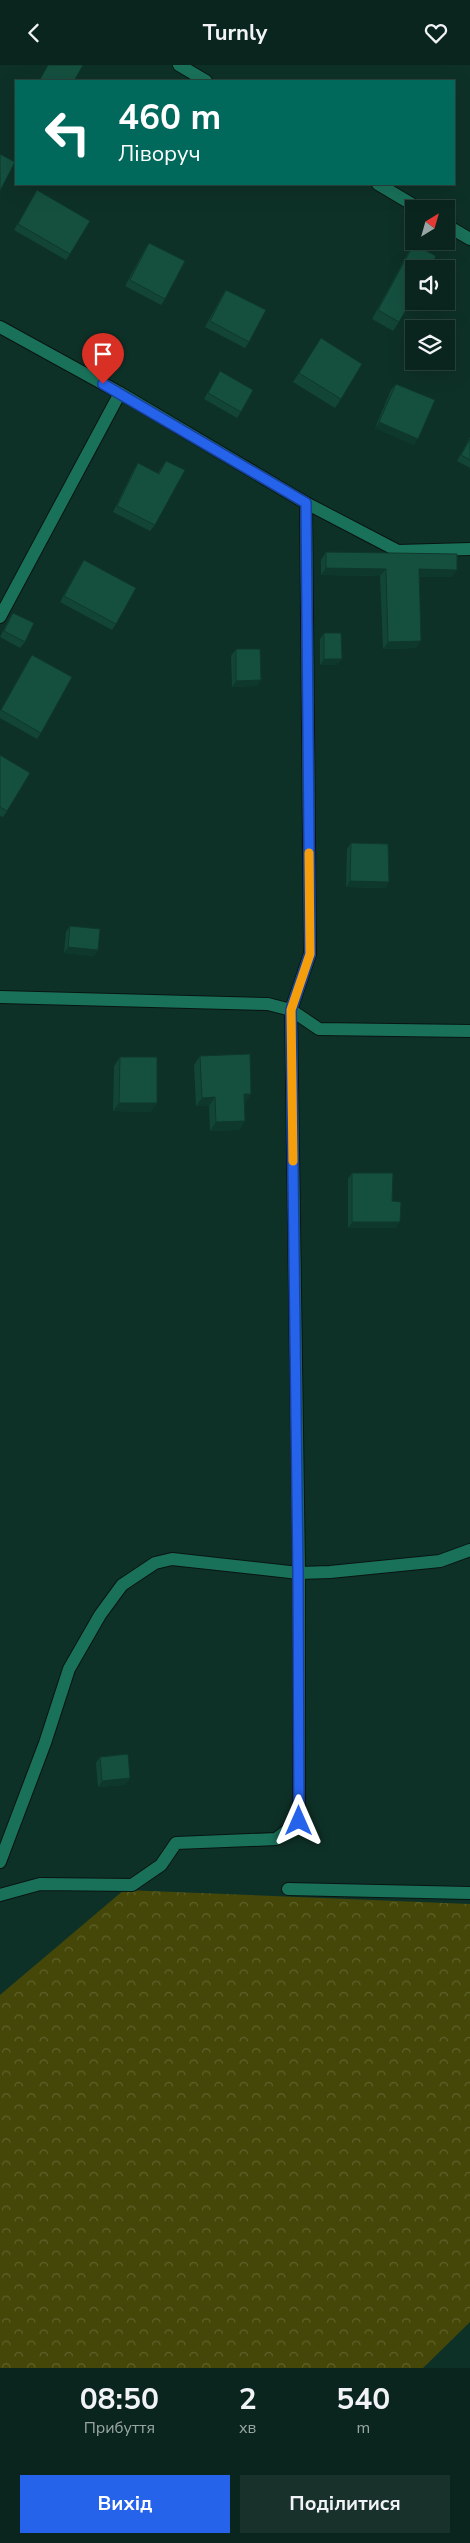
<!DOCTYPE html>
<html lang="uk">
<head>
<meta charset="utf-8">
<style>
	body { margin:0; font-family:"Nunito Sans",sans-serif; background:#18312a; color:#f1f3f6; height:100vh; display:flex; flex-direction:column; font-size:19px; white-space:nowrap }
	* { box-sizing:border-box; margin:0 }
	p { font-size:16px; color:#99a5a4 }
	.icon { flex:none; width:28px; height:28px; fill:none; stroke:currentColor; stroke-width:2; stroke-linecap:round; stroke-linejoin:round }
	.map { position:relative; height:2303px; overflow:hidden }
	.details { display:flex; flex-direction:column; background:#0a251d; flex:1 }
	.details>* { flex:none }
	.hud { position:absolute; left:15px; top:15px; width:440px; height:105px; border-radius:0px; box-shadow:0 5px 20px #0002,0 0 0 1px #2a423b; background:#00695c; color:#fff; overflow:hidden }
	.needle { width:32px; rotate:37deg }
	.buttons { position:absolute; left:405px; top:135px; display:grid; gap:10px }
	.buttons a { display:grid; place-items:center; width:50px; height:50px; border-radius:0px; background:#0a251d; box-shadow:0 5px 20px #0002,0 0 0 1px #2a423b; font-size:25px }
	.pin { position:absolute; display:grid; place-items:center; width:42px; height:42px; color:#fff; margin:-51px -21px; border-radius:50% 50% 50% 0; rotate:-45deg; box-shadow:0 0 5px #0007 }
	.pin .icon { rotate:45deg }
	.me { position:absolute; width:55px; margin:-28px; rotate:0deg; stroke-linejoin:round; filter:drop-shadow(0 0 4px #0008) }
	.turn { display:flex; align-items:center; gap:18px; height:105px; padding:0 20px; font-size:22px }
	.turn .icon { width:65px; height:65px; stroke-width:2.5 }
	.turn b { display:block; font-size:35px; line-height:42px }
	.eta { display:flex; justify-content:space-evenly; align-items:center; height:85px; text-align:center }
	.eta b { font-size:30px; font-weight:700; line-height:35px }
	.button { display:flex; gap:10px; margin-top:auto; padding:10px 20px }
	.button a { flex:1; height:58px; border-radius:0px; background:#2563eb; color:#fff; font-size:20px; font-weight:700; line-height:58px; text-align:center }
	.button a+a { background:#18312a; color:#f1f3f6 }
	header { display:flex; justify-content:space-between; align-items:center; height:65px; padding:0 20px; background:#0a251d; font-size:22px; font-weight:700 }
	.map>svg:first-child { display:block }
	.forest { fill:url(#forest-crowns) }
	.lines { fill:none; stroke-linecap:round; stroke-linejoin:round }
	.minor-casing { stroke:#081511; stroke-width:14 }
	.minor { stroke:#1a715a; stroke-width:12 }
	.wall { fill:#124536 }
	.shaded-wall { fill:#0f382c }
	.building { fill:#15503f; stroke:#0f382c }
	.route-casing { stroke:#184099; stroke-width:12 }
	.route { stroke:#2563eb; stroke-width:9 }
	.slow { stroke:#f59e0b; stroke-width:9 }
</style>
</head>
<body>
<header><svg class="icon" aria-label="back" viewBox="0 0 24 24"><path d="M15 5l-7 7 7 7"/></svg>Turnly<svg class="icon" aria-label="heart" viewBox="0 0 24 24"><path d="M12 20l-8-8c-3-5 5-10 8-4 3-6 11-1 8 4z"/></svg></header>
<div class="map">
<svg width="470" height="2303" viewBox="0 0 470 2303">
	<defs>
		<pattern id="forest-crowns" width="20" height="18" patternUnits="userSpaceOnUse" patternTransform="scale(1.25)"><rect width="20" height="18" fill="#454708"/><path d="M2 6a3 3 0 1 1 6 0M12 15a3 3 0 1 1 6 0" fill="none" stroke="#5e622b"/></pattern>
	</defs>
	<rect width="100%" height="100%" fill="#0e3127"/>
	<path class="forest" d="M 124,1825 L 470,1839 L 470,2257 L 423,2303 L 0,2303 L 0,1930 Z"/>
	<g class="lines">
		<g class="minor-casing">
			<g id="minor">
				<path d="M 179,0 L 206,16"/>
				<path d="M 378,119 L 420,144"/>
				<path d="M 446,160 L 470,174"/>
				<path d="M 0,262 L 120,328 L 306,438 L 398,486 L 470,484"/>
				<path d="M 0,552 L 120,328"/>
				<path d="M 0,932 L 268,939 L 291,945 L 319,964 L 470,966"/>
				<path d="M 0,1797 L 45,1678 L 69,1604 L 100,1550 L 122,1520 L 155,1498 L 172,1494 L 299,1508 L 330,1507 L 440,1496 L 470,1485"/>
				<path d="M 288,1824 L 470,1828"/>
				<path d="M 0,1830 L 40,1819 L 132,1820 L 161,1800 L 176,1778 L 276,1774 L 299,1756 L 299,1508 L 291,945 L 310,889 L 306,438"/>
			</g>
		</g>
		<use href="#minor" class="minor"/>
	</g>
	<g class="wall">
		<path d="M 37,125 L 70,189 L 66,195 L 14,165 Z"/>
		<path d="M 149,178 L 165,234 L 161,240 L 125,221 L 145,184 Z"/>
		<path d="M 414,179 L 399,257 L 393,266 L 372,254 L 408,188 Z"/>
		<path d="M 226,225 L 249,277 L 245,283 L 205,262 L 222,231 Z"/>
		<path d="M 321,273 L 341,334 L 335,343 L 293,317 Z"/>
		<path d="M 220,306 L 241,347 L 237,353 L 204,334 Z"/>
		<path d="M 396,319 L 414,380 L 375,363 L 391,325 Z"/>
		<path d="M 470,372 L 470,403 L 457,396 Z"/>
		<path d="M 166,396 L 155,460 L 150,466 L 113,447 L 134,404 L 138,398 L 158,408 Z"/>
		<path d="M 326,487 L 452,512 L 419,512 L 416,583 L 383,584 L 380,511 L 321,510 L 321,495 Z"/>
		<path d="M 84,495 L 116,559 L 112,565 L 60,537 L 80,501 Z"/>
		<path d="M 13,548 L 25,577 L 20,583 L 0,572 L 9,554 Z"/>
		<path d="M 324,568 L 337,600 L 320,600 L 320,574 Z"/>
		<path d="M 236,584 L 261,615 L 257,621 L 232,622 L 231,591 Z"/>
		<path d="M 32,590 L 41,668 L 37,674 L 0,653 L 0,646 L 28,596 Z"/>
		<path d="M 0,690 L 7,746 L 3,752 L 0,751 Z"/>
		<path d="M 351,778 L 389,817 L 385,823 L 346,822 L 347,784 Z"/>
		<path d="M 70,861 L 98,885 L 94,891 L 64,888 L 66,867 Z"/>
		<path d="M 200,991 L 251,1029 L 244,1038 L 245,1056 L 239,1065 L 210,1066 L 209,1041 L 196,1041 L 194,1000 Z"/>
		<path d="M 120,992 L 151,1047 L 113,1046 L 114,1001 Z"/>
		<path d="M 352,1108 L 392,1136 L 396,1163 L 348,1163 L 348,1114 Z"/>
		<path d="M 100,1692 L 130,1713 L 125,1720 L 98,1722 L 96,1698 Z"/>
	</g>
	<g class="shaded-wall">
		<path d="M 379,357 L 418,374 L 414,380 L 375,363 Z"/>
		<path d="M 326,503 L 386,504 L 380,511 L 321,510 Z"/>
		<path d="M 419,504 L 457,505 L 452,512 L 414,512 Z"/>
		<path d="M 421,576 L 416,583 L 383,584 L 388,577 Z"/>
		<path d="M 324,594 L 342,594 L 337,600 L 320,600 Z"/>
		<path d="M 261,615 L 257,621 L 232,622 L 236,616 Z"/>
		<path d="M 350,816 L 389,817 L 385,823 L 346,822 Z"/>
		<path d="M 68,882 L 98,885 L 94,891 L 64,888 Z"/>
		<path d="M 244,1029 L 251,1029 L 245,1038 L 238,1038 Z"/>
		<path d="M 215,1032 L 209,1041 L 196,1041 L 202,1033 Z"/>
		<path d="M 119,1038 L 157,1038 L 151,1047 L 113,1046 Z"/>
		<path d="M 245,1056 L 239,1065 L 210,1066 L 216,1057 Z"/>
		<path d="M 352,1157 L 400,1157 L 396,1163 L 348,1163 Z"/>
		<path d="M 130,1713 L 125,1720 L 98,1722 L 102,1716 Z"/>
	</g>
	<g class="building">
		<path d="M 48,0 L 83,0 L 74,16 L 39,16 Z"/>
		<path d="M 0,89 L 15,97 L 0,126 Z"/>
		<path d="M 37,125 L 90,156 L 70,189 L 18,159 Z"/>
		<path d="M 149,178 L 185,196 L 165,234 L 130,215 Z"/>
		<path d="M 414,179 L 436,191 L 429,204 L 414,204 L 414,231 L 399,257 L 378,245 Z"/>
		<path d="M 226,225 L 266,245 L 249,277 L 210,256 Z"/>
		<path d="M 321,273 L 362,299 L 341,334 L 299,308 Z"/>
		<path d="M 220,306 L 253,325 L 241,347 L 208,328 Z"/>
		<path d="M 396,319 L 435,335 L 418,374 L 379,357 Z"/>
		<path d="M 470,374 L 470,395 L 461,390 Z"/>
		<path d="M 166,396 L 185,405 L 155,460 L 117,441 L 138,398 L 159,409 Z"/>
		<path d="M 326,487 L 457,489 L 457,505 L 419,504 L 421,576 L 388,577 L 386,504 L 326,503 Z"/>
		<path d="M 84,495 L 136,523 L 116,559 L 64,531 Z"/>
		<path d="M 13,548 L 34,558 L 25,577 L 4,566 Z"/>
		<path d="M 324,568 L 341,568 L 342,594 L 324,594 Z"/>
		<path d="M 236,584 L 260,584 L 261,615 L 236,616 Z"/>
		<path d="M 32,590 L 72,612 L 41,668 L 1,645 Z"/>
		<path d="M 0,690 L 30,708 L 7,746 L 0,742 Z"/>
		<path d="M 351,778 L 388,779 L 389,817 L 350,816 Z"/>
		<path d="M 70,861 L 100,864 L 98,885 L 68,882 Z"/>
		<path d="M 250,989 L 251,1029 L 244,1029 L 245,1056 L 216,1057 L 215,1032 L 202,1033 L 200,991 Z"/>
		<path d="M 120,992 L 157,992 L 157,1038 L 119,1038 Z"/>
		<path d="M 352,1108 L 393,1108 L 392,1136 L 401,1137 L 400,1157 L 352,1157 Z"/>
		<path d="M 128,1689 L 130,1713 L 102,1716 L 100,1692 Z"/>
	</g>
	<g class="lines">
		<g class="route-casing">
			<path id="route" d="M 103,319 L 306,438 L 310,889 L 291,945 L 298,1508 L 299,1756"/>
		</g>
		<use href="#route" class="route"/>
		<path class="slow" d="M 293,1096 L 291,945 L 310,889 L 309,788"/>
	</g>
</svg>
<div class="buttons">
<a><svg class="needle" viewBox="-14 -14 28 28"><path d="M0-13l5 13h-10z" fill="#e53935"/><path d="M0 13l5-13h-10z" fill="#99a5a4"/></svg></a>
<a><svg class="icon" aria-label="sound" viewBox="0 0 24 24"><path d="M4 9h4l5-4v14l-5-4H4zM17 9q2 3 0 6"/></svg></a>
<a><svg class="icon" aria-label="layers" viewBox="0 0 24 24"><path d="M12 4l9 5-9 5-9-5zM3 14l9 5 9-5"/></svg></a>
</div>
<div class="pin" style="left:103px;top:319px;background:#d93025"><svg class="icon" aria-label="arrive" viewBox="0 0 24 24"><path d="M6 21V4h12l-3 4 3 4H6"/></svg></div>
<svg class="me" style="left:299px;top:1756px" viewBox="-20 -20 40 40"><path d="M0-17L14 15 0 8-14 15z" fill="#2563eb" stroke="#fff" stroke-width="4"/></svg>
<div class="hud">
<div class="turn"><svg class="icon" aria-label="left" viewBox="0 0 24 24"><path d="M17 20v-9H6M10 6l-5 5 5 5"/></svg><div><b>460 m</b>Ліворуч</div></div>
</div>
</div>
<section class="details">
<div class="eta">
<div><b>08:50</b><p>Прибуття</p></div>
<div><b>2</b><p>хв</p></div>
<div><b>540</b><p>m</p></div>
</div>
<div class="button"><a>Вихід</a><a>Поділитися</a></div>
</section>
</body>
</html>
